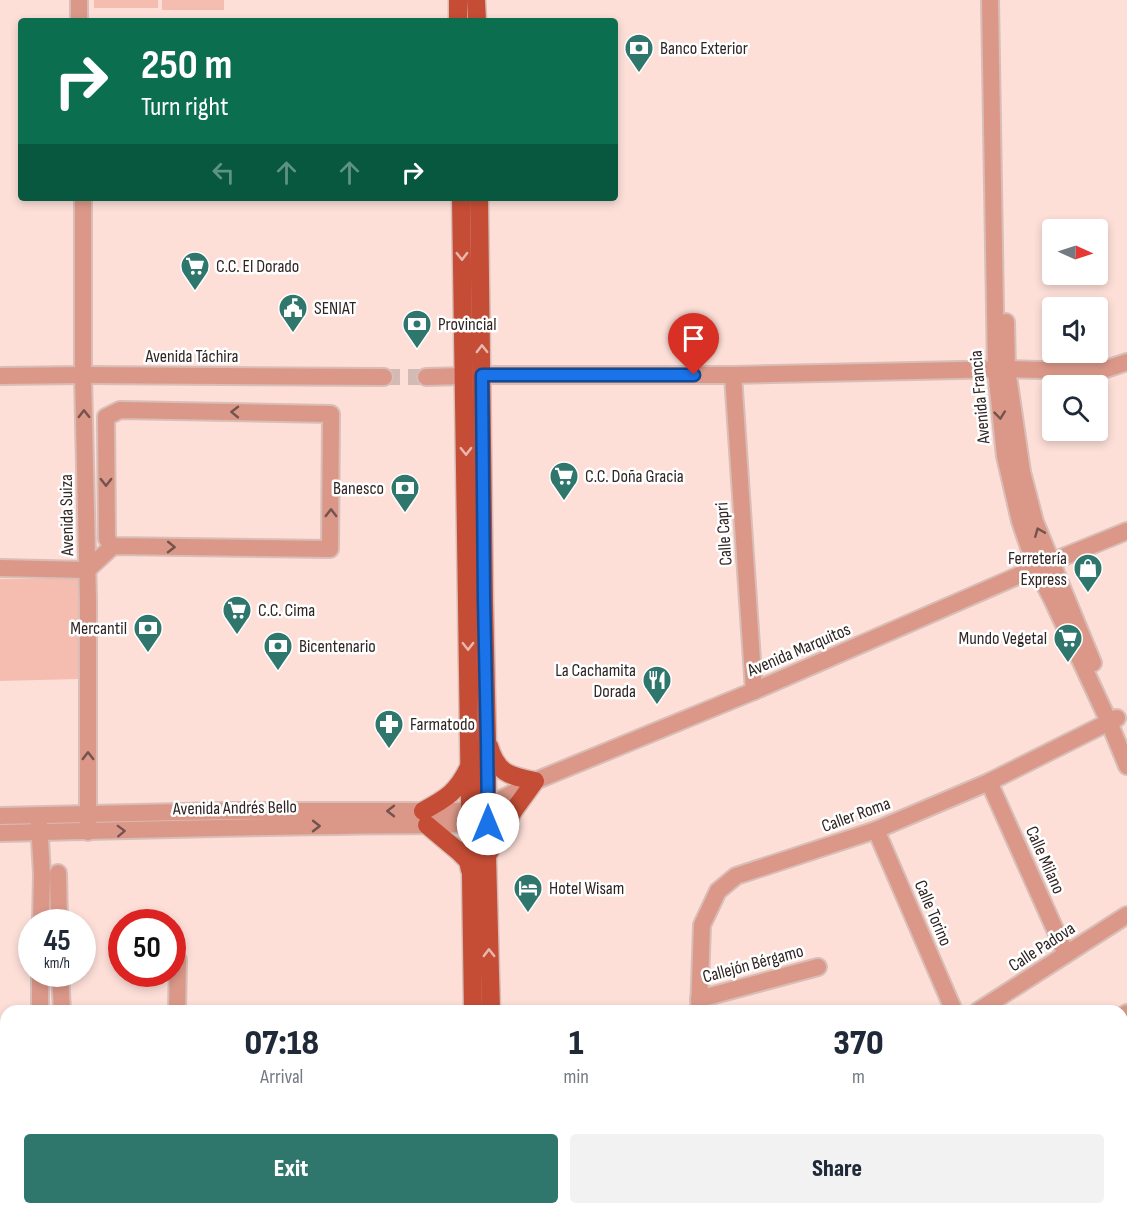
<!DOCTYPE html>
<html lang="en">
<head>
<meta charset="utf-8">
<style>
	body { margin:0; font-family:"Sofia Sans Condensed",sans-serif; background:#f2f2f3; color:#1f2937; height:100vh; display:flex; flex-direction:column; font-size:22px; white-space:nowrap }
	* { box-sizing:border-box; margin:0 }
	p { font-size:20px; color:#747a83 }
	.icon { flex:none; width:33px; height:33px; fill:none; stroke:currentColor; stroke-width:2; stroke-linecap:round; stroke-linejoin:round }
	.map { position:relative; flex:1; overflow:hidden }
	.details { position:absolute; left:0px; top:1005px; width:1128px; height:210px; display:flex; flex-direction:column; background:#fff; border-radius:18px 18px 0 0; box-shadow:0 3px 9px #0003 }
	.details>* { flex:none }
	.hud { position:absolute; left:18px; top:18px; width:600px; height:183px; border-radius:6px; box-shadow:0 3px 9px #0003; background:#0b6e4f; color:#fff; overflow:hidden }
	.needle { width:39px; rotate:93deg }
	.tools { position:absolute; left:1042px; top:219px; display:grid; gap:12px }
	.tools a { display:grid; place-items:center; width:66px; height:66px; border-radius:6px; background:#fff; box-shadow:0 3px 9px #0003; font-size:30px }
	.speed { position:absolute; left:18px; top:909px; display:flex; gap:12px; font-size:30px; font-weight:700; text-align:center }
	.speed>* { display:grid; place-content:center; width:78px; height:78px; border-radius:50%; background:#fff; box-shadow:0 3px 9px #0003; line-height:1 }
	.speed small { font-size:15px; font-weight:400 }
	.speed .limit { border:9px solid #d22; background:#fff; color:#111 }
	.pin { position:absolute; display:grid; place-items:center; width:51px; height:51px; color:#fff; margin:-62px -26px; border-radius:50% 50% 50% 0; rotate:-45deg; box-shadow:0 0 6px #0007 }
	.pin .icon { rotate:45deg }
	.me { position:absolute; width:66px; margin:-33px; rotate:0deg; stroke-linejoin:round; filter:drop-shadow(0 0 4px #0008) }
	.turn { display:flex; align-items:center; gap:21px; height:126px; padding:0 24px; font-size:27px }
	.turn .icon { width:78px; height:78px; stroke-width:2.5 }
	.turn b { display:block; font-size:42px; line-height:51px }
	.lanes { display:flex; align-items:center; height:57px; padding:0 24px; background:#0003; justify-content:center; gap:30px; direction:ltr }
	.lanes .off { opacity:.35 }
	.eta { display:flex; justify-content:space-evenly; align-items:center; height:102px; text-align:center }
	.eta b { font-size:36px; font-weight:800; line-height:42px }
	.button { display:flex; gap:12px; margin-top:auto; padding:12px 24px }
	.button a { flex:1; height:69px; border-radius:6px; background:#2f766c; color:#fff; font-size:24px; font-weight:800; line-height:69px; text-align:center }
	.button a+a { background:#f2f2f3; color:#1f2937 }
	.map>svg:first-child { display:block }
	.green { fill:#f5bdb0 }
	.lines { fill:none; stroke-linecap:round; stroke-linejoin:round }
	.minor-tunnel { stroke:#d4bab4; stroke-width:16; stroke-dasharray:16 8; stroke-linecap:butt }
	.minor-casing { stroke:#d8beb7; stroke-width:20 }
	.major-casing { stroke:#d8beb7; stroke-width:21 }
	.minor { stroke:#db9889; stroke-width:16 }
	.major { stroke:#c54d35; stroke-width:18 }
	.oneway { stroke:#e8b8ae }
	.oneway2 { stroke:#74534c }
	.route-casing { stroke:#114b97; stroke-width:15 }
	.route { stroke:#1a73e8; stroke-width:10 }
	.labels { text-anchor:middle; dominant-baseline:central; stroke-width:5; stroke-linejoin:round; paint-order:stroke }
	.poi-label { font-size:18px; fill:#302523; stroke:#fff; text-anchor:start }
	.street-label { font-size:18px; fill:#302523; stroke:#fff }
</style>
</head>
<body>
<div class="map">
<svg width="1127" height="1215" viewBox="0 0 1127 1215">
	<rect width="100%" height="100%" fill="#fddfd8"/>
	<g class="green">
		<rect x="94" y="0" width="64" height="8"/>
		<rect x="162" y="0" width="62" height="10"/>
		<path d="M 0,579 L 78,579 L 78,679 L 0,681 Z"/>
		<path d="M 1127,1058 L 1127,1190 L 1122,1179 L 1122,1061 Z"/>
	</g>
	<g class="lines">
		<path class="minor-tunnel" d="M 384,377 L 426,377"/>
		<g class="minor-casing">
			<g id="minor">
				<path d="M 79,0 L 79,21"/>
				<path d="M 990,0 L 996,370 L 1005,456 L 1020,521 L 1036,568 L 1052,599 L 1109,722 L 1127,766"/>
				<path d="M 83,198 L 83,375 L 88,601 L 88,832"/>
				<path d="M 1006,322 L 1007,369 L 1022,472 L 1035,522 L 1093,663"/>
				<path d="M 482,375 L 733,375 L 1007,369 L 1073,371 L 1106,369 L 1127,362"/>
				<path d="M 733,375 L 754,691"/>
				<path d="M 0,376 L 83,375 L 384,377"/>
				<path d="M 426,377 L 465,376"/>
				<path d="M 0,568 L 87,570 L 113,546 L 330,549 L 331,414 L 120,410 L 106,417 L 107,539 L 113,546"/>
				<path d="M 989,782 L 1066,954"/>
				<path d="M 0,816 L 226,811 L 471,811 L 481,810 L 535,781 L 754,691 L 1036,568 L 1127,531"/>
				<path d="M 39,822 L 42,874 L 41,922"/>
				<path d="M 876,830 L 954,1011"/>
				<path d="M 0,833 C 149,830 297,825 446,825 L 471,822 L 481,819"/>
				<path d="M 58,873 L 59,922"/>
				<path d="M 60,974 L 62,1011"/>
				<path d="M 699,999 L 818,967"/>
				<path d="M 40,1011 L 40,974"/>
				<path d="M 177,1011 L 178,960"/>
				<path d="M 699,1011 L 702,925 L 718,891 L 736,876 L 876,830 L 989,782 L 1117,718"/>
				<path d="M 978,1011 L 1127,915"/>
				<path d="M 1122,1016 L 1127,1013"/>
				<path d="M 0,1047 L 6,1047"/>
				<path d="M 269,1209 L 269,1215"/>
				<path d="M 737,1209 L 741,1215"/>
				<path d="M 825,1215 L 834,1209"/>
			</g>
		</g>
		<g class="major-casing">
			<g id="major">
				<path d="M 458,0 L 458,21"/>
				<path d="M 476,0 L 477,21"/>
				<path d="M 461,198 L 473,1011"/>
				<path d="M 479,198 L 484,600 L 487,741 L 487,855 L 491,1011"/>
				<path d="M 423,811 C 447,798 457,792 469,767"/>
				<path d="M 427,825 L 458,851 L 468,861 L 470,870"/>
				<path d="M 488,854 L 514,810 L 535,781 C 509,776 497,773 489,746"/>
				<path d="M 477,1209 L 477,1215"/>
				<path d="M 494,1209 L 494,1215"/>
			</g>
		</g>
		<use href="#minor" class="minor"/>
		<use href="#major" class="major"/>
	</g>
	<defs><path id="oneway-chevron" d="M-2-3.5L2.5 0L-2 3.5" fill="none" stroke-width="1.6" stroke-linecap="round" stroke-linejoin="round" transform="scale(1.5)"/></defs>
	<g class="oneway">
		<use href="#oneway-chevron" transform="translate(462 256) rotate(89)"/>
		<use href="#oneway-chevron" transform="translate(482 349) rotate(-91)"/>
		<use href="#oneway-chevron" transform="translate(466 451) rotate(89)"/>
		<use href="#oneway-chevron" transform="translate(468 646) rotate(89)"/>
		<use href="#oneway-chevron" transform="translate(489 953) rotate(-91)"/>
	</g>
	<g class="oneway2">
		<use href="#oneway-chevron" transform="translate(235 412) rotate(-179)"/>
		<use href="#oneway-chevron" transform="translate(84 414) rotate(-91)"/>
		<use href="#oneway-chevron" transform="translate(1000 415) rotate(84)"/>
		<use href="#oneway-chevron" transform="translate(106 482) rotate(90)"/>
		<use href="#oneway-chevron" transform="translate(331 513) rotate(-90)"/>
		<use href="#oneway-chevron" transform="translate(1039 532) rotate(-112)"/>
		<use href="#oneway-chevron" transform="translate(171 547) rotate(1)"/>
		<use href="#oneway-chevron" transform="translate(88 756) rotate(-90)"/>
		<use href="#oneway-chevron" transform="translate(391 811) rotate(-180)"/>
		<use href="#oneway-chevron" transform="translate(316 826)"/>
		<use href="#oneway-chevron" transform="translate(121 831) rotate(-2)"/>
	</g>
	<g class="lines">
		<g class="route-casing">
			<path id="route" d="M 488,824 L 487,741 L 484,600 L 482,375 L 694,375"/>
		</g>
		<use href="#route" class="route"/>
	</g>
	<defs>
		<g id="bank-pin" transform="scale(1.5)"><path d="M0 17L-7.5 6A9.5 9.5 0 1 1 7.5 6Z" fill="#2f766c" stroke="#fff"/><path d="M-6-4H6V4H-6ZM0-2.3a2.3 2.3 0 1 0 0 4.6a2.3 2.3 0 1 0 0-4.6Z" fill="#fff"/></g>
		<g id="supermarket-pin" transform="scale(1.5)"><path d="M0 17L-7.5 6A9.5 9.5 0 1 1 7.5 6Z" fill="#2f766c" stroke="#fff"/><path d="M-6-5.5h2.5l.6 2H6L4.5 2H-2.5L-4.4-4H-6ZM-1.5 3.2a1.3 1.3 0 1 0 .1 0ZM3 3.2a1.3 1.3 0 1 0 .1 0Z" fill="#fff"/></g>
		<g id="civic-pin" transform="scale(1.5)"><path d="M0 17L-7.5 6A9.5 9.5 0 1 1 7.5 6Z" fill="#2f766c" stroke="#fff"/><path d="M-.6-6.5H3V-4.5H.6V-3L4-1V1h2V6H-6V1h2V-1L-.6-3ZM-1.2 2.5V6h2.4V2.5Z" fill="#fff"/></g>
		<g id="shop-pin" transform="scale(1.5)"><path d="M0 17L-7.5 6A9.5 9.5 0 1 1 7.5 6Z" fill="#2f766c" stroke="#fff"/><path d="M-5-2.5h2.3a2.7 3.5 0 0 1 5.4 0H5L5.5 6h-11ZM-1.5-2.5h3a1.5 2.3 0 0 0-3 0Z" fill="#fff"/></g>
		<g id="restaurant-pin" transform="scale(1.5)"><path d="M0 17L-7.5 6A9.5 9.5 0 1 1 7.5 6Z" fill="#2f766c" stroke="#fff"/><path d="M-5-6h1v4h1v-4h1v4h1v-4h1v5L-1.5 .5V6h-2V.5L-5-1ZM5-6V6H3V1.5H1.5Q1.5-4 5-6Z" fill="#fff"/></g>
		<g id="pharmacy-pin" transform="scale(1.5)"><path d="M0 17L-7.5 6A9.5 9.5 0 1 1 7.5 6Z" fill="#2f766c" stroke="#fff"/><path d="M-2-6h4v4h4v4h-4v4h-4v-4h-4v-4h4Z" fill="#fff"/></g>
		<g id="hotel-pin" transform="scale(1.5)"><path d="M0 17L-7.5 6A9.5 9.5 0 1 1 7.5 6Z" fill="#2f766c" stroke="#fff"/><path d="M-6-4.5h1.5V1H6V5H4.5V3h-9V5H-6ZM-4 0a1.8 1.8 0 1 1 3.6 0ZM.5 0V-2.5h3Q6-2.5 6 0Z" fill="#fff"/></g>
	</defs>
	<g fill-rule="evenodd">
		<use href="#bank-pin" x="639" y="48"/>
		<use href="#supermarket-pin" x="195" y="266"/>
		<use href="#civic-pin" x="293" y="308"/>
		<use href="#bank-pin" x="417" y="324"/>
		<use href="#supermarket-pin" x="564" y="476"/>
		<use href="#bank-pin" x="405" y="488"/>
		<use href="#shop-pin" x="1088" y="568"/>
		<use href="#supermarket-pin" x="237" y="610"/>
		<use href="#bank-pin" x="148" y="628"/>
		<use href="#supermarket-pin" x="1068" y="638"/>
		<use href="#bank-pin" x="278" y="646"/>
		<use href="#restaurant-pin" x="657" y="680"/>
		<use href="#pharmacy-pin" x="389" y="724"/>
		<use href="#hotel-pin" x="528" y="888"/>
	</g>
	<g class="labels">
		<g class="poi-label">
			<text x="660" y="48">Banco Exterior</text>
			<text x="216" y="266">C.C. El Dorado</text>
			<text x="314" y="308">SENIAT</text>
			<text x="438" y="324">Provincial</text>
			<text x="585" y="476">C.C. Doña Gracia</text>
			<text x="384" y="488" text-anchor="end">Banesco</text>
			<text x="1067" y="558" text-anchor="end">Ferretería<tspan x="1067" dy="21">Express</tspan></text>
			<text x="258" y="610">C.C. Cima</text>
			<text x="127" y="628" text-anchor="end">Mercantil</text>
			<text x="1047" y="638" text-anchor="end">Mundo Vegetal</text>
			<text x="299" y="646">Bicentenario</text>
			<text x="636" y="670" text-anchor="end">La Cachamita<tspan x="636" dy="21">Dorada</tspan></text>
			<text x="410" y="724">Farmatodo</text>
			<text x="549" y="888">Hotel Wisam</text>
		</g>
		<g class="street-label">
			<text x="192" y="356">Avenida Táchira</text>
			<text transform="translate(980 397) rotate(-95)">Avenida Francia</text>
			<text transform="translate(67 515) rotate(-91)">Avenida Suiza</text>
			<text transform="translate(724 534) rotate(-94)">Calle Capri</text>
			<text transform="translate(799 650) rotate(-23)">Avenida Marquitos</text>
			<text transform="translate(235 808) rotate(-1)">Avenida Andrés Bello</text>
			<text transform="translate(856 815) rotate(-20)">Caller Roma</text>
			<text transform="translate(1045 860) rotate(66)">Calle Milano</text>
			<text transform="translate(933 913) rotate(67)">Calle Torino</text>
			<text transform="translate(1042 947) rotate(-33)">Calle Padova</text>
			<text transform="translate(753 964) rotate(-15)">Callejón Bérgamo</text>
		</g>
	</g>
</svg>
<div class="tools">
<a><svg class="needle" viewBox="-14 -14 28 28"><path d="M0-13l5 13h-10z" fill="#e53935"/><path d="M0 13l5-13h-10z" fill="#747a83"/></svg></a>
<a><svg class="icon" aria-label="sound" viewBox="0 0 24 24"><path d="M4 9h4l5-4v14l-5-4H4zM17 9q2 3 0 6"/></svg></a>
<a><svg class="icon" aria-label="search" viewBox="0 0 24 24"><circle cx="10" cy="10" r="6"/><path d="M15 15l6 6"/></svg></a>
</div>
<div class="speed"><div>45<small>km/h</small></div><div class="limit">50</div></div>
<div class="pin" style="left:694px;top:375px;background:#d93025"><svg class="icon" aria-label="arrive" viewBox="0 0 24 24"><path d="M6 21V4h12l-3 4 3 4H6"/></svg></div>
<svg class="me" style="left:488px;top:824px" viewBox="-20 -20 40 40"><circle r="19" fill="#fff"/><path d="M0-13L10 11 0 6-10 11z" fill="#1a73e8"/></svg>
<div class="hud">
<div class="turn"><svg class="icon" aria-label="right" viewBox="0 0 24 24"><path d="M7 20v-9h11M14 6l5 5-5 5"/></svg><div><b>250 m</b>Turn right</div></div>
<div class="lanes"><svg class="icon off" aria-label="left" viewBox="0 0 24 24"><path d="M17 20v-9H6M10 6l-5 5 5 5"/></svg><svg class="icon off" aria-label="ahead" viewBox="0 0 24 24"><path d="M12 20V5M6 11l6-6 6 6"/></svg><svg class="icon off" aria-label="ahead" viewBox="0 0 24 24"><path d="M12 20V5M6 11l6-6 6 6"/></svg><svg class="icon" aria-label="right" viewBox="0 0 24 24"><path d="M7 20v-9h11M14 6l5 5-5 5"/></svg></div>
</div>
<section class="details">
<div class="eta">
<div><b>07:18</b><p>Arrival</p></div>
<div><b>1</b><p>min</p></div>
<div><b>370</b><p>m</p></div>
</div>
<div class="button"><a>Exit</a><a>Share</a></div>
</section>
</div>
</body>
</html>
